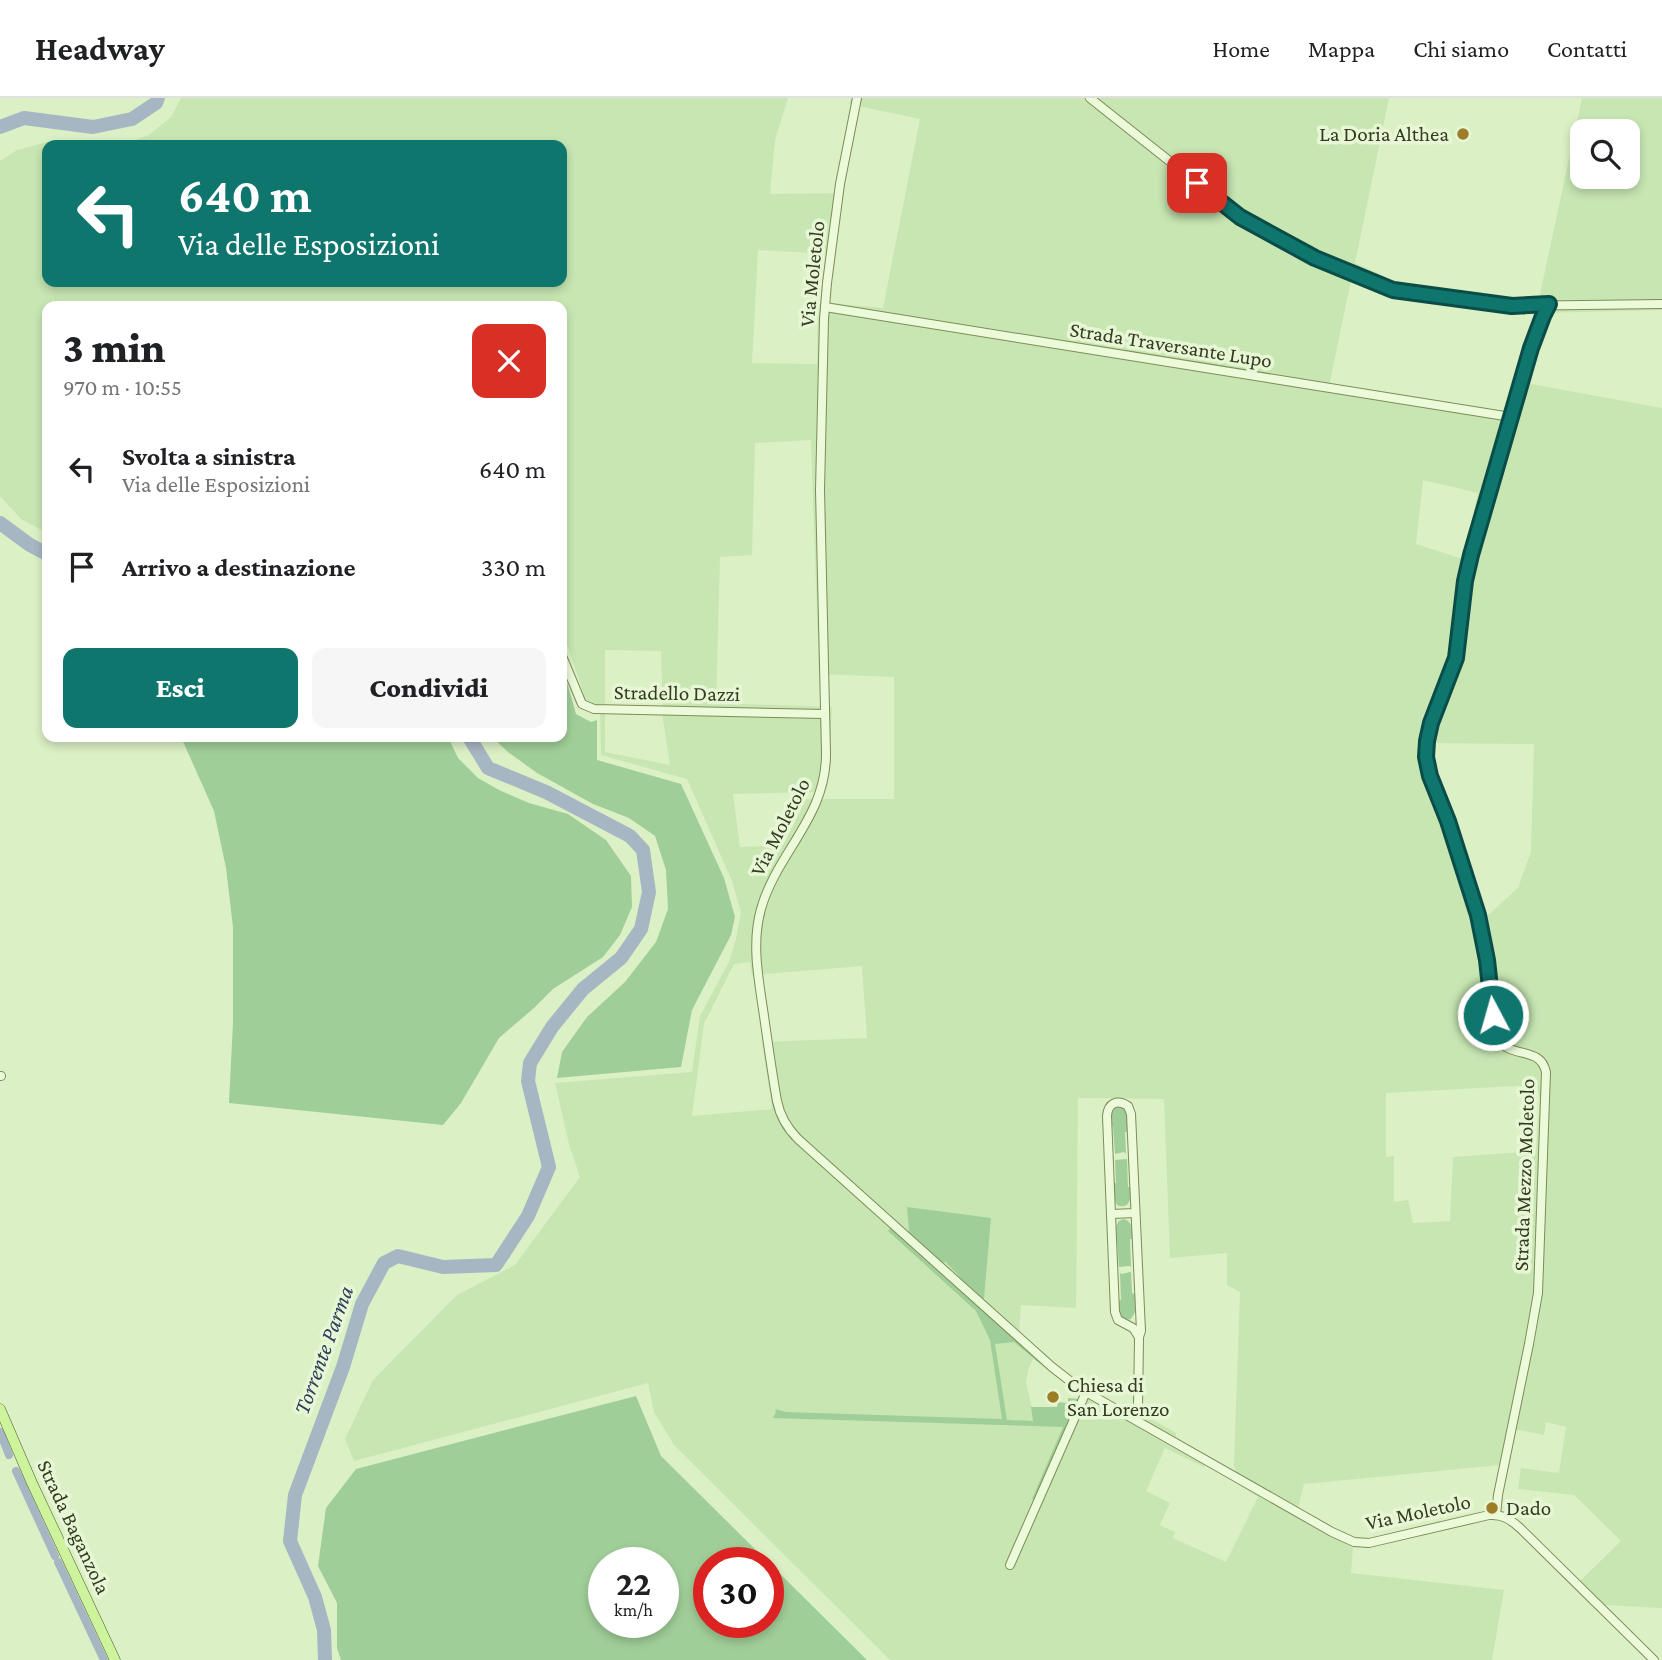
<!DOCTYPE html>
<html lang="it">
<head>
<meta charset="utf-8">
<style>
	body { margin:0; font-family:"Crimson Pro",serif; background:#f6f6f6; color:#202124; height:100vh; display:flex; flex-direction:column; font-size:26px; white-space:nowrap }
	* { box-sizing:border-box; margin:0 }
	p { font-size:23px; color:#757577 }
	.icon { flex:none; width:38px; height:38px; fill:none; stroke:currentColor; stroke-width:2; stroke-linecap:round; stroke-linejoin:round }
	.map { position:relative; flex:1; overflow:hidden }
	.side { position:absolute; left:42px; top:203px; width:525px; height:441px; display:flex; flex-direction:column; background:#fff; border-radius:14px; box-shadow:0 4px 10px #0003 }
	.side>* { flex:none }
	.guide { position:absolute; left:42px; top:42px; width:525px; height:147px; border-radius:14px; box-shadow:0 4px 10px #0003; background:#0f766e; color:#fff; overflow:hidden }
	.controls { position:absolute; left:1570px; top:21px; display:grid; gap:14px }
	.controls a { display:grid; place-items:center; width:70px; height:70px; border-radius:14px; background:#fff; box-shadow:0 4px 10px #0003; font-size:35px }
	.speed { position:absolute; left:588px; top:1449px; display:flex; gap:14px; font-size:35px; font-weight:700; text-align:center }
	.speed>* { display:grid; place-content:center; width:91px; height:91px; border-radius:50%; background:#fff; box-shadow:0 4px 10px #0003; line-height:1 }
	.speed small { font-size:18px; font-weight:400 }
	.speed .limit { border:10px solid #d22; background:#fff; color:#111 }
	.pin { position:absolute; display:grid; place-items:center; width:60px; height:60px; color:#fff; margin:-30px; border-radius:14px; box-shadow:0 4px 10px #0006 }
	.me { position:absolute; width:77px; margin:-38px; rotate:354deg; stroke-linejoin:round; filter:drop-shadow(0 0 5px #0008) }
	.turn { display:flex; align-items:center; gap:24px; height:147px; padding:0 21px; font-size:32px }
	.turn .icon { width:91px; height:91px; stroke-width:2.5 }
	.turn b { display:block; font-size:49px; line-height:60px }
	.round { display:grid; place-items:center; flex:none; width:74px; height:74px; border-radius:14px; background:#f6f6f6 }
	.headline { display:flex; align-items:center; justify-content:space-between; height:119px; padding:0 21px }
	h1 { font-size:42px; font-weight:800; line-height:52px }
	.cta { display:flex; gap:14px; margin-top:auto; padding:14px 21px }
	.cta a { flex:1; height:80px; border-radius:14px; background:#0f766e; color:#fff; font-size:28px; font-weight:800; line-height:80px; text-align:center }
	.cta a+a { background:#f6f6f6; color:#202124 }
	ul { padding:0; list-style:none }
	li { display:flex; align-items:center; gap:21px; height:98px; padding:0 21px }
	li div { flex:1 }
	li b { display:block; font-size:26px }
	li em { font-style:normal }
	header { display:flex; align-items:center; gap:42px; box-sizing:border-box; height:98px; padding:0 35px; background:#fff; border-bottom:2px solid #e0e0e0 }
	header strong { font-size:33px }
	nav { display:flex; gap:38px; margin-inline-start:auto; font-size:24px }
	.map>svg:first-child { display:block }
	.farmland { fill:#c7e6b2; fill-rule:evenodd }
	.green { fill:#a0ce98; fill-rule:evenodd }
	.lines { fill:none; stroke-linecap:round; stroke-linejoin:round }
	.canal { stroke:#a7b6c3; stroke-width:8 }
	.river { stroke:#a7b6c3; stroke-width:14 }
	.minor-casing { stroke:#7e8b5a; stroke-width:10 }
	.major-casing { stroke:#50592e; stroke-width:11 }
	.minor { stroke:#ebfad9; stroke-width:8 }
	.major { stroke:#cdf39c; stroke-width:10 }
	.route-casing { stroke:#0a4d48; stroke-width:18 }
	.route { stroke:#0f766e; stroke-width:12 }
	.poi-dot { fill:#9c7e28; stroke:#e7f7d5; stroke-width:2.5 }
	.labels { text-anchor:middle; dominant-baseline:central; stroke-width:7; stroke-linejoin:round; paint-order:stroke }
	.poi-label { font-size:21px; fill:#343b1f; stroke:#e7f7d5; text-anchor:start }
	.street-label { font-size:21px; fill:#343b1f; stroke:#e7f7d5 }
	.water-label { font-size:23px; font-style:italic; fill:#2d3c5b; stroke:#e7f7d5 }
</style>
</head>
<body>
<header>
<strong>Headway</strong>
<nav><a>Home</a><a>Mappa</a><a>Chi siamo</a><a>Contatti</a></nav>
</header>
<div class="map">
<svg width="1662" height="1562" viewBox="0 0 1662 1562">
	<rect width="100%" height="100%" fill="#dcf0c5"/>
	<path class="farmland" d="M 181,0 L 788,0 L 775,42 L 770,96 L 843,95 L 834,156 L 758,152 L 752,265 L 817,266 L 818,204 L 883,210 L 920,21 L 849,6 L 851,0 L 1389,0 L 1355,165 L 1392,182 L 1510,200 L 1539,201 L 1582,0 L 1662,0 L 1662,212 L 1541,215 L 1511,213 L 1393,198 L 1351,182 L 1329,288 L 1506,316 L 1515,283 L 1662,310 L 1662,1510 L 1605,1507 L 1580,1483 L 1621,1443 L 1574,1397 L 1518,1391 L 1521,1370 L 1559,1375 L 1566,1329 L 1546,1324 L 1544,1337 L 1508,1330 L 1501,1367 L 1304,1386 L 1296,1419 L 1353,1450 L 1351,1475 L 1504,1492 L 1492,1562 L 890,1562 L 674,1347 L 654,1314 L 648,1285 L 354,1363 L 345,1341 L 373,1282 L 457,1197 L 515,1167 L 580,1079 L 569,1046 L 555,985 L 692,974 L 700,918 L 729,864 L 736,841 L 741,815 L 732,783 L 687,681 L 601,657 L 600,608 L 592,608 L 587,606 L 568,549 L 562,539 L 562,208 L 47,208 L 47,435 L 21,421 L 0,398 L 0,63 L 17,52 L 51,43 L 71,47 L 47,47 L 47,184 L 562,184 L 562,47 L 122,47 L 149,37 L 171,19 ZM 1582,33 L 1628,33 L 1628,79 L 1582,79 ZM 811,342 L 819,576 L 894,579 L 894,701 L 806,701 L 783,747 L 740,749 L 733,696 L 821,694 L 828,681 L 832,609 L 716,605 L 720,459 L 752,457 L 755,345 ZM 1423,382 L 1478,395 L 1463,461 L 1416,446 ZM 605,552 L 661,553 L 663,622 L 670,667 L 605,654 ZM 1431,645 L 1534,646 L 1531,754 L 1518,790 L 1487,818 L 1438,693 ZM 750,864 L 752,877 L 862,868 L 867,940 L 762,944 L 772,1011 L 692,1018 L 704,926 L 734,866 ZM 1537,987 L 1540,1001 L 1536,1053 L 1453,1059 L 1450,1123 L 1413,1125 L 1408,1102 L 1394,1104 L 1394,1058 L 1386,1059 L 1386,995 ZM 1078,1000 L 1164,1001 L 1170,1160 L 1227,1155 L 1227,1187 L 1240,1194 L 1234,1367 L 1236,1375 L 1176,1343 L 1176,1335 L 1148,1319 L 1130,1312 L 1126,1314 L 1077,1285 L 1019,1235 L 1021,1207 L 1076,1210 ZM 1033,1261 L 1079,1296 L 1079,1301 L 1034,1319 L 1026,1284 L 1028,1272 ZM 1165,1350 L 1204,1369 L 1206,1366 L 1216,1372 L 1258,1399 L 1226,1464 L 1173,1440 L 1175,1434 L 1160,1427 L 1170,1405 L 1146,1393 Z"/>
	<g class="green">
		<path d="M 562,567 L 576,616 L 591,624 L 597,622 L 597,662 L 681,686 L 724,780 L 735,819 L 731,837 L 692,912 L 681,969 L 557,980 L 562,954 L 587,919 L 625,884 L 656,844 L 668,811 L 666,772 L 655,738 L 629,720 L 593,706 L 537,675 L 508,654 L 492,639 L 562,639 Z"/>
		<path d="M 181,639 L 448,639 L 458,660 L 478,680 L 499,692 L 529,705 L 568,716 L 606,742 L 631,778 L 632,809 L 620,837 L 603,859 L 553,891 L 534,910 L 499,940 L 461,1005 L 443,1027 L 229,1005 L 233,924 L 233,829 L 226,770 L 214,713 Z"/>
		<path d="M 1120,1008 L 1125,1010 L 1127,1015 L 1128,1034 L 1125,1034 L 1126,1056 L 1124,1054 L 1115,1056 L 1113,1029 L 1111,1028 L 1111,1016 L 1112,1011 Z"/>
		<path d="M 1125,1061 L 1127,1061 L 1128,1089 L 1130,1089 L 1131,1100 L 1127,1107 C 1112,1113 1114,1096 1114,1085 L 1116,1085 L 1115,1062 Z"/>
		<path d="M 907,1109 L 991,1120 L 984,1200 L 982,1202 L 963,1184 C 960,1177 950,1170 946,1164 L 941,1165 L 907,1134 L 909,1133 Z"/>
		<path d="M 1123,1121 C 1133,1123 1132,1132 1132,1141 L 1130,1141 L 1131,1169 L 1129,1168 L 1119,1169 L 1116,1128 L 1119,1123 Z"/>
		<path d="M 892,1128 L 1043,1265 L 1042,1267 L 1014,1244 L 995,1246 L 1007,1322 L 1033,1323 L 1031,1309 L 1057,1309 L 1058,1304 L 1068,1305 L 1068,1300 L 1080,1301 L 1036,1403 L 1032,1401 L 1063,1329 L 773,1320 L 776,1314 L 775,1311 L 786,1314 L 1002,1321 L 990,1242 L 976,1213 L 888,1133 Z"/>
		<path d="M 1130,1174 L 1131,1174 L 1132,1195 L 1135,1196 L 1135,1214 L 1131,1221 C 1119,1225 1119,1212 1118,1203 L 1121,1202 L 1120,1175 L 1122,1176 Z"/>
		<path d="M 636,1298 L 661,1358 L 867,1562 L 341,1562 L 337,1550 L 337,1505 L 318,1468 L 326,1410 L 356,1371 ZM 604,1465 L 663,1465 L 663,1524 L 604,1524 ZM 709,1465 L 768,1465 L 768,1524 L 709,1524 Z"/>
	</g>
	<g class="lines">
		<g class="canal">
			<path d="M 0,1334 L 9,1357"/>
			<path d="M 16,1373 L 55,1458"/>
			<path d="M 58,1464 L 104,1562"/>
		</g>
		<g class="river">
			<path d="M 0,29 L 24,20 L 93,29 L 132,21 L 156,5 L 158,0"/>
			<path d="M 0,425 L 30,447 L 47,456"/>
			<path d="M 325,1562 L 324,1532 L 315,1499 L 290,1443 L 295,1397 L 343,1269 L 362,1206 L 384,1165 L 398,1158 L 443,1169 L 496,1167 L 528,1118 L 549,1069 L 528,983 L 530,965 L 552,929 L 583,891 L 621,860 L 641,831 L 649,794 L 643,752 L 630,738 L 546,694 L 488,670 L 469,639"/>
		</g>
		<g class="minor-casing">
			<g id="minor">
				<path d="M 857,0 L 840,86 L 827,185 L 824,221 L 820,392 L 826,654 C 827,719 777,754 761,811 C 751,846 759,883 764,918 C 768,946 772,975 777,1003 C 780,1018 787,1030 798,1041 L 1052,1269 L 1079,1290 L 1332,1434 L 1354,1444 L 1369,1445 L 1489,1417 C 1502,1416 1510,1421 1520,1430 L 1654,1562"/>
				<path d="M 1090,0 L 1240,119 L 1316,160 L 1393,192 L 1512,208 L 1662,206"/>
				<path d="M 825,209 L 1511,319"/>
				<path d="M 562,558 L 582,606 L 594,611 L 825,616"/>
				<path d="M 0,978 L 1,978"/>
				<path d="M 1111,1116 L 1135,1115"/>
				<path d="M 1135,1321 L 1138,1311 L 1139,1239 L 1141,1233 L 1131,1016 L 1128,1008 C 1117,1001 1108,1005 1107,1018 L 1115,1214 L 1118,1222 L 1133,1230 L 1139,1239"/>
				<path d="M 1496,1417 L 1498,1397 L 1529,1246 L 1538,1195 L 1546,974 C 1540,947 1510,962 1498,940 L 1494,924 L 1487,862 L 1478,817 L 1448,723 L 1430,678 L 1426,659 L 1427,643 L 1431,625 L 1456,560 L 1465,483 L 1471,457 L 1531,250 L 1543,218 L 1550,206"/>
				<path d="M 1010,1467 L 1086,1294"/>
			</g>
		</g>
		<g class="major-casing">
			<path id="major" d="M 0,1311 L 32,1385 L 115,1562"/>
		</g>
		<use href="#minor" class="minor"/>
		<use href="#major" class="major"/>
	</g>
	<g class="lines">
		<g class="route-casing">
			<path id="route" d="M 1197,85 L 1240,119 L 1315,160 L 1393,192 L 1512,208 L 1549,206 L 1543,218 L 1531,250 L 1471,457 L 1465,483 L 1456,560 L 1431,625 L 1427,643 L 1426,659 L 1430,678 L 1448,723 L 1478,817 L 1487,862 L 1493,917"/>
		</g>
		<use href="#route" class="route"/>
	</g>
	<g class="poi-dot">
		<circle cx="1463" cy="36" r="7"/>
		<circle cx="1053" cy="1299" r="7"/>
		<circle cx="1492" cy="1410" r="7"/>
	</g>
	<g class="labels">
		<g class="poi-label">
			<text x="1449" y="36" text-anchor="end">La Doria Althea</text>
			<text x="1067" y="1287">Chiesa di<tspan x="1067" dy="24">San Lorenzo</tspan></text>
			<text x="1506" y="1410">Dado</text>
		</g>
		<g class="street-label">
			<text transform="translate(812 176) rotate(-84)">Via Moletolo</text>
			<text transform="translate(1171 247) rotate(9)">Strada Traversante Lupo</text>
			<text transform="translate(677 595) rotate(1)">Stradello Dazzi</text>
			<text transform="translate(780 729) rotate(-63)">Via Moletolo</text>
			<text transform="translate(1524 1077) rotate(-88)">Strada Mezzo Moletolo</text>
			<text transform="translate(1418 1414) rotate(-12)">Via Moletolo</text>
			<text transform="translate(74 1429) rotate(65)">Strada Baganzola</text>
		</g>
		<g class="water-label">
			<text transform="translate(323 1252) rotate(-70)">Torrente Parma</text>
		</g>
	</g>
</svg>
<div class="controls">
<a><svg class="icon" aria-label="search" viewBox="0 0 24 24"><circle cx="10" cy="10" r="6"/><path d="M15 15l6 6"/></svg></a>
</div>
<div class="speed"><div>22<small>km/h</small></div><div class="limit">30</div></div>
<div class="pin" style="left:1197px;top:85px;background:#d93025"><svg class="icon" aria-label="arrive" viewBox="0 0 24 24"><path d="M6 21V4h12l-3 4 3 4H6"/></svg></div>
<svg class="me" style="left:1493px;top:917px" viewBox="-20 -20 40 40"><circle r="17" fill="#0f766e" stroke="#fff" stroke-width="3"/><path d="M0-11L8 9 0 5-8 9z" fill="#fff"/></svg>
<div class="guide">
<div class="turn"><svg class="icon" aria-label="left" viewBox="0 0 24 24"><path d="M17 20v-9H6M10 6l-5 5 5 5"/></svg><div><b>640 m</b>Via delle Esposizioni</div></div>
</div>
<section class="side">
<div class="headline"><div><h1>3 min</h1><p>970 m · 10:55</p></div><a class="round" style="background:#d93025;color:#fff"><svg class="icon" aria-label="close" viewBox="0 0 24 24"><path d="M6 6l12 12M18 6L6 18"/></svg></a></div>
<ul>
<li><svg class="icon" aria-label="left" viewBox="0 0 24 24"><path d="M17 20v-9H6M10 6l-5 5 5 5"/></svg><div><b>Svolta a sinistra</b><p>Via delle Esposizioni</p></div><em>640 m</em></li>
<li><svg class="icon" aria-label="arrive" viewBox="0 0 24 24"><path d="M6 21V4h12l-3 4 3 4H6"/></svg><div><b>Arrivo a destinazione</b></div><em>330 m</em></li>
</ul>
<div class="cta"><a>Esci</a><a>Condividi</a></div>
</section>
</div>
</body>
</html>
